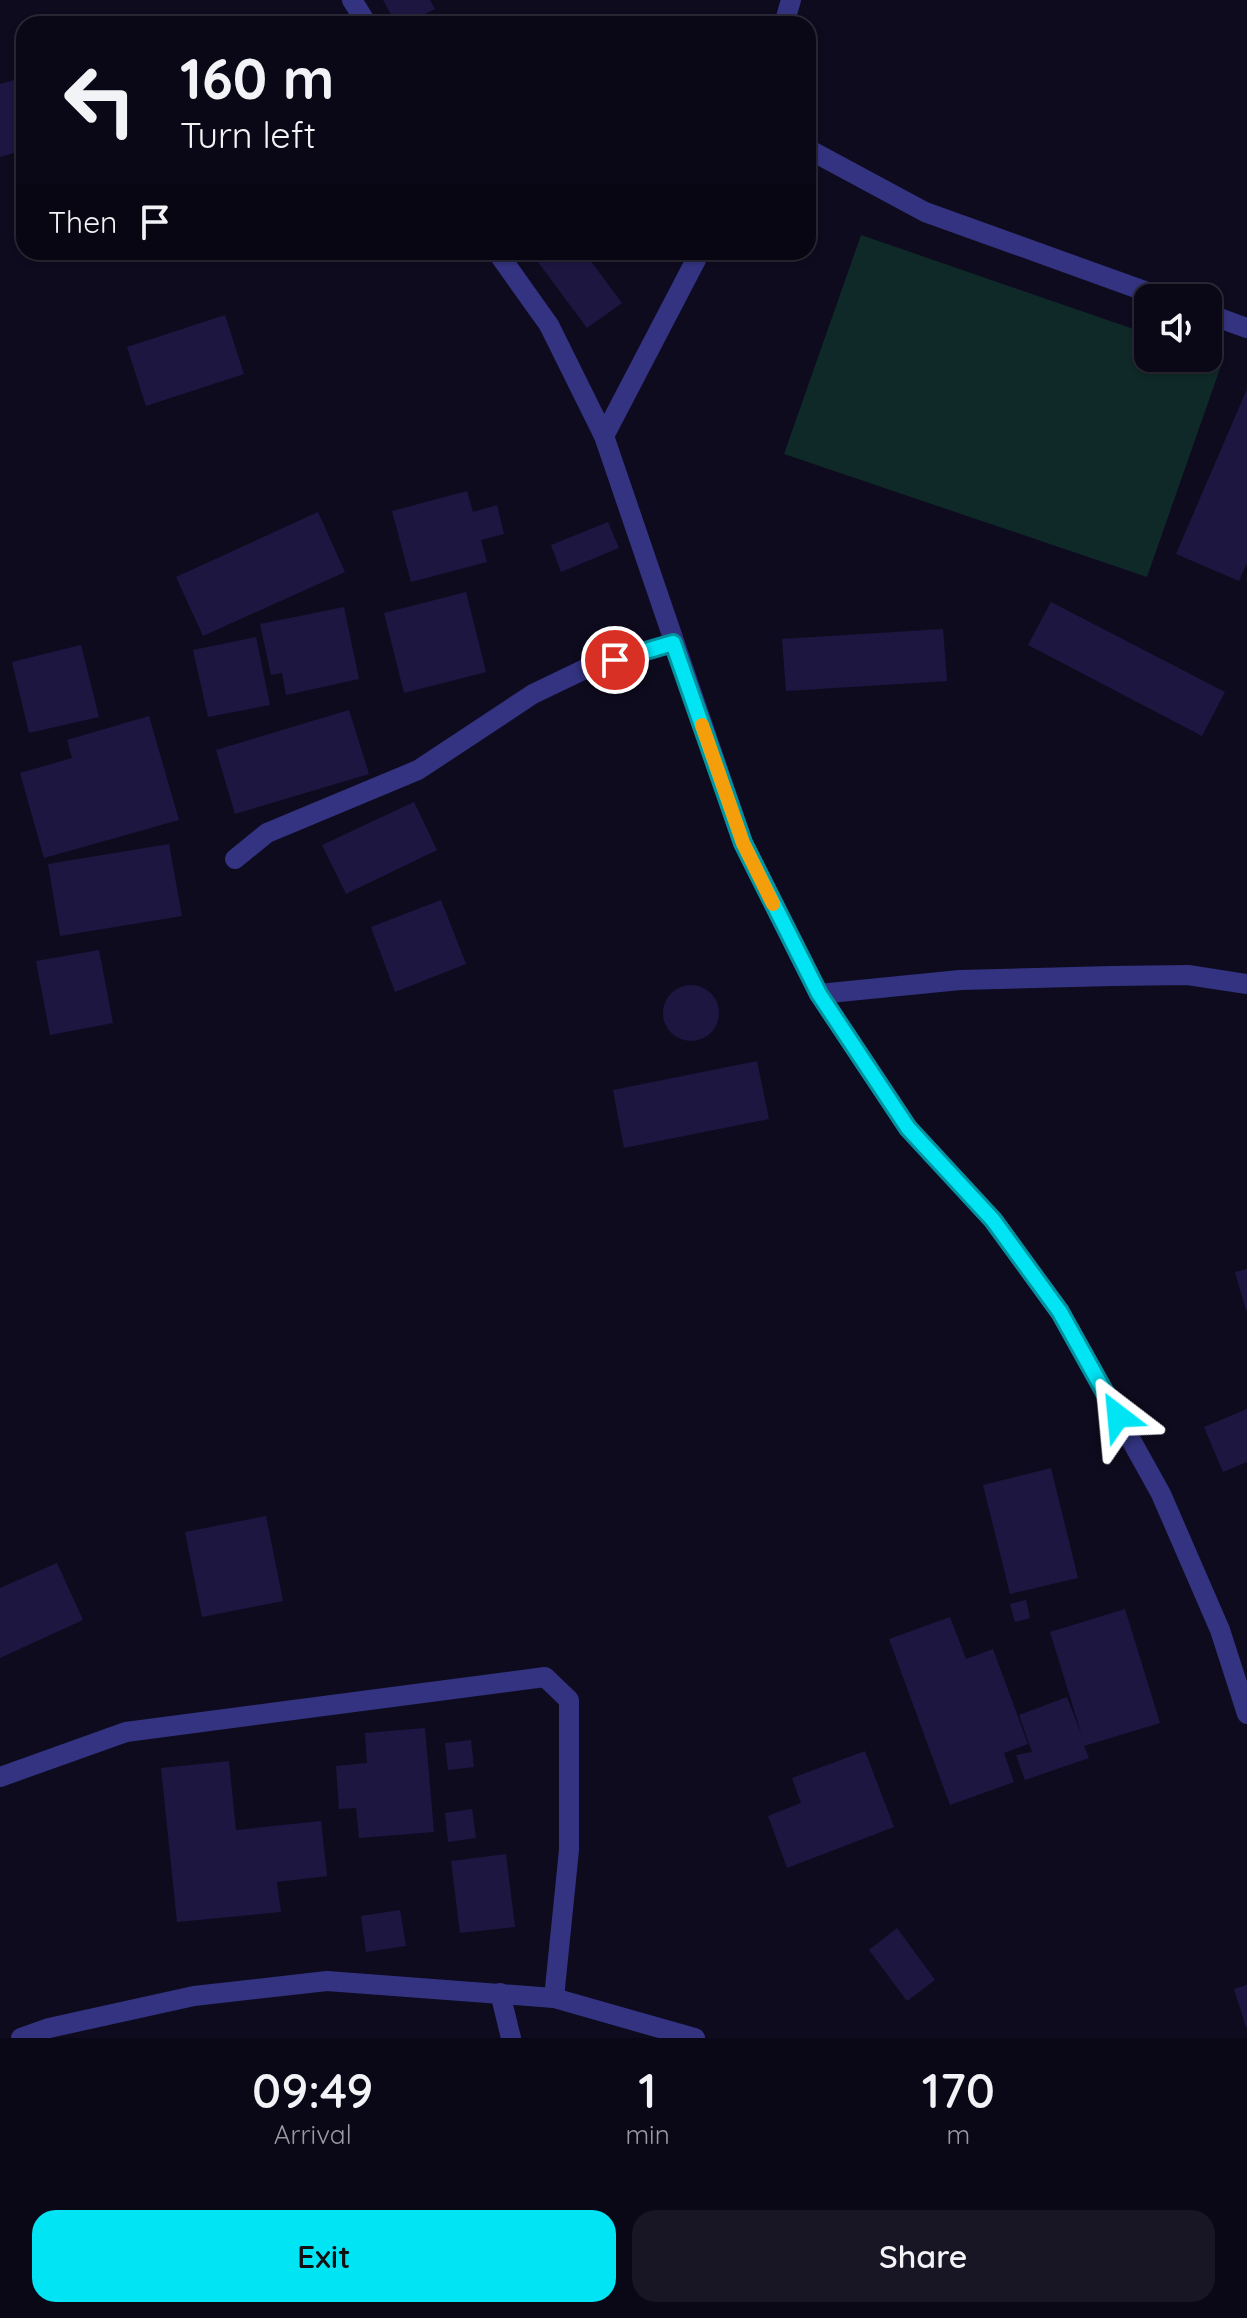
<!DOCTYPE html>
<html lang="en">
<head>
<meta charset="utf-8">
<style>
	body { margin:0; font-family:Quicksand,sans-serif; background:#181624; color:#f1f3f6; height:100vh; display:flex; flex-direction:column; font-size:30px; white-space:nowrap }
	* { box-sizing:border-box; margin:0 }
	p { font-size:26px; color:#999aa1 }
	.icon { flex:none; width:44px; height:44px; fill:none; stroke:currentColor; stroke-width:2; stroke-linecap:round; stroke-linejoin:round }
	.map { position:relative; height:2038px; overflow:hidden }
	.drawer { display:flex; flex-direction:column; background:#0a0817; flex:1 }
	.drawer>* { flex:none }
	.guide { position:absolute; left:16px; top:16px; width:800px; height:244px; border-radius:24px; box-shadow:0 2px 6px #0004,0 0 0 2px #2a2936; background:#0a0817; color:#f1f3f6; overflow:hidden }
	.fabs { position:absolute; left:1134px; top:284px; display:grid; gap:16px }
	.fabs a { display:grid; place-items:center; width:88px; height:88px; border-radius:16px; background:#0a0817; box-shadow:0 2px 6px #0004,0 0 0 2px #2a2936; font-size:40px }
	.pin { position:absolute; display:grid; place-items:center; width:68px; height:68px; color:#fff; margin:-34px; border:4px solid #fff; border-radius:50%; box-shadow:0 2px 8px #0007 }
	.me { position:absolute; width:88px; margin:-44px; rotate:331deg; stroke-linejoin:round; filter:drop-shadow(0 0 6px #0008) }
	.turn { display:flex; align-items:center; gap:28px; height:168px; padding:0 32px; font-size:36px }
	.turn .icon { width:104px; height:104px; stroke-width:2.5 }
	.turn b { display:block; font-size:56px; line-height:68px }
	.then { display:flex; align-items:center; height:76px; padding:0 32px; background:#0003; gap:16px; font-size:30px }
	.eta { display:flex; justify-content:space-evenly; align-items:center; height:136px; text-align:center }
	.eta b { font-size:48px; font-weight:600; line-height:56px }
	.action { display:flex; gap:16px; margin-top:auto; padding:16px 32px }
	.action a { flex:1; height:92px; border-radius:24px; background:#00e4f4; color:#111; font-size:32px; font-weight:600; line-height:92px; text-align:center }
	.action a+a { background:#181624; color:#f1f3f6 }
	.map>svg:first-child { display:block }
	.green { fill:#0e2927 }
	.building { fill:#1d1641 }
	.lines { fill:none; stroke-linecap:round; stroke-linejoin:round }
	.minor { stroke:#333381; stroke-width:20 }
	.route-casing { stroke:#00949f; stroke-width:20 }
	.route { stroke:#00e4f4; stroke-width:14 }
	.slow { stroke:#f59e0b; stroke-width:14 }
</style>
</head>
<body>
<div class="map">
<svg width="1247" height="2038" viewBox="0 0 1247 2038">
	<rect width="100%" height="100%" fill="#0e0b1f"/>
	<path class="green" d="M 861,235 L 1148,334 L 1148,358 L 1208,358 L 1208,355 L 1223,360 L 1147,577 L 784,454 Z"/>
	<g class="building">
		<path d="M 383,0 L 430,0 L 435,9 L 406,24 L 396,24 Z"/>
		<path d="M 24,77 L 24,150 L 0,157 L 0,84 Z"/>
		<path d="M 535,252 L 584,252 L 622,303 L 587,328 L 532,254 Z"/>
		<path d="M 225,315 L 244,374 L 146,406 L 127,347 Z"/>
		<path d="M 1247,389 L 1247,563 L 1239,581 L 1176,554 Z"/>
		<path d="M 467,491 L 473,512 L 497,505 L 504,534 L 481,540 L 487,562 L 411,582 L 392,511 Z"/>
		<path d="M 318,512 L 345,572 L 203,636 L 176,577 Z"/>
		<path d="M 608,522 L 619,548 L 561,572 L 551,545 Z"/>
		<path d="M 466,592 L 486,672 L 404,693 L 384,613 Z"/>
		<path d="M 1051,602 L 1225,692 L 1202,736 L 1028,645 Z"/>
		<path d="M 344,607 L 359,679 L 286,695 L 282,673 L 271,675 L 260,624 Z"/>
		<path d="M 943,629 L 947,681 L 786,691 L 782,639 Z"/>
		<path d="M 256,637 L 270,705 L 208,717 L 193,650 Z"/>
		<path d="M 81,645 L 99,717 L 29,733 L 12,662 Z"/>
		<path d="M 349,710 L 369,774 L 235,814 L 216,750 Z"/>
		<path d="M 149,716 L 179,820 L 44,858 L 20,773 L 72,758 L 67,740 Z"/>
		<path d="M 414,802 L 437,850 L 346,894 L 322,845 Z"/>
		<path d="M 169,844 L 182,916 L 60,936 L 48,864 Z"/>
		<path d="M 441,900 L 466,964 L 395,992 L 371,927 Z"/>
		<path d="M 99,950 L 113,1023 L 50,1035 L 36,961 Z"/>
		<circle cx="691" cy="1013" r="28"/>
		<path d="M 757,1061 L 769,1119 L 624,1148 L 613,1090 Z"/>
		<path d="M 1247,1269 L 1247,1309 L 1246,1310 L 1235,1272 Z"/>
		<path d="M 1247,1409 L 1247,1462 L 1223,1472 L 1204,1427 Z"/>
		<path d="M 1051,1468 L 1078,1578 L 1010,1594 L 983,1485 Z"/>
		<path d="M 266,1516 L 283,1601 L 202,1617 L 185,1532 Z"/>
		<path d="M 57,1563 L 83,1620 L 0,1658 L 0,1588 Z"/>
		<path d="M 1026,1600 L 1030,1618 L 1015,1622 L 1010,1604 Z"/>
		<path d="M 1125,1609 L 1160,1723 L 1084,1746 L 1089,1758 L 1025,1780 L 1016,1755 L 1032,1752 L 1019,1715 L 1067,1697 L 1082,1736 L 1050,1632 Z"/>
		<path d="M 950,1617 L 966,1659 L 993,1649 L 1028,1744 L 1004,1753 L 1014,1782 L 950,1805 L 889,1639 Z"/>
		<path d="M 425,1728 L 434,1832 L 359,1838 L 356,1808 L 339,1809 L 336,1766 L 367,1763 L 365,1733 Z"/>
		<path d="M 471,1740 L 474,1767 L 448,1770 L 445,1743 Z"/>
		<path d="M 865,1751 L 894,1827 L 787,1868 L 768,1816 L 801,1803 L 792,1778 Z"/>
		<path d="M 229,1761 L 236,1830 L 321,1821 L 327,1876 L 277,1882 L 281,1912 L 177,1922 L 161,1768 Z"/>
		<path d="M 472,1809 L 476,1838 L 448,1842 L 445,1813 Z"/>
		<path d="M 506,1854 L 515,1927 L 460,1933 L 451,1861 Z"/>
		<path d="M 400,1910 L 406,1946 L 366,1952 L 361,1916 Z"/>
		<path d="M 897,1928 L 935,1980 L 907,2001 L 869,1950 Z"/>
		<path d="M 1247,1985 L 1247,2027 L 1246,2027 L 1234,1989 Z"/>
	</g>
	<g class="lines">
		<g class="minor">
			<path d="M 352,0 L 367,24"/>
			<path d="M 784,24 L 791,0"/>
			<path d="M 808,149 L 925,212 L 1164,298"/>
			<path d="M 497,252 L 549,325 L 604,436 L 743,843 L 819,994 L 908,1128 L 993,1220 L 1060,1312 L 1161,1494 L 1220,1630 L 1247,1714"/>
			<path d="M 1208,314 L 1247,328"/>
			<path d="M 604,436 L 700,252"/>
			<path d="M 235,859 L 267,833 L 418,770 L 533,694 L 585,669 L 673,643"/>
			<path d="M 819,994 L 960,980 L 1112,976 L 1188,975 L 1247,984"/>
			<path d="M 0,1777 L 126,1732 L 545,1677 L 569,1700 L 569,1850 L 554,1998"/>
			<path d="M 500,1993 L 511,2038"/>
			<path d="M 21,2038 L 49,2028 L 194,1996 L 327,1981 L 554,1998 L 695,2038"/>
		</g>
	</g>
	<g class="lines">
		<g class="route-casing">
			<path id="route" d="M 615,660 L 673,643 L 743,843 L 819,994 L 908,1128 L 993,1220 L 1060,1312 L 1118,1416"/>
		</g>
		<use href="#route" class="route"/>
		<path class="slow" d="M 702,725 L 743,843 L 773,904"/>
	</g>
</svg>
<div class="fabs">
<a><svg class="icon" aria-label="sound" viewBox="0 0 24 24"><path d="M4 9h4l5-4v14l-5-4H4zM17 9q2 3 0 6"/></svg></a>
</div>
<div class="pin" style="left:615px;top:660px;background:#d93025"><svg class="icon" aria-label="arrive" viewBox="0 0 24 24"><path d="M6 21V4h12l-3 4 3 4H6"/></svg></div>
<svg class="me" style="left:1118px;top:1416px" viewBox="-20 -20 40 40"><path d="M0-17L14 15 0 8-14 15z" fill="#00e4f4" stroke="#fff" stroke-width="4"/></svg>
<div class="guide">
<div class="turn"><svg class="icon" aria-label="left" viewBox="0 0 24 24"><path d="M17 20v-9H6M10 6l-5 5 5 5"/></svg><div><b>160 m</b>Turn left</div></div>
<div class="then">Then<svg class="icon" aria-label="arrive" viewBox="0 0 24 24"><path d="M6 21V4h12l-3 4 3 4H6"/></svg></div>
</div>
</div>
<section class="drawer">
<div class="eta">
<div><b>09:49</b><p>Arrival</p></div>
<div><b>1</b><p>min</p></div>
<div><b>170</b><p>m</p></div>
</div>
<div class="action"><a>Exit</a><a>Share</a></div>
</section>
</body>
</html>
